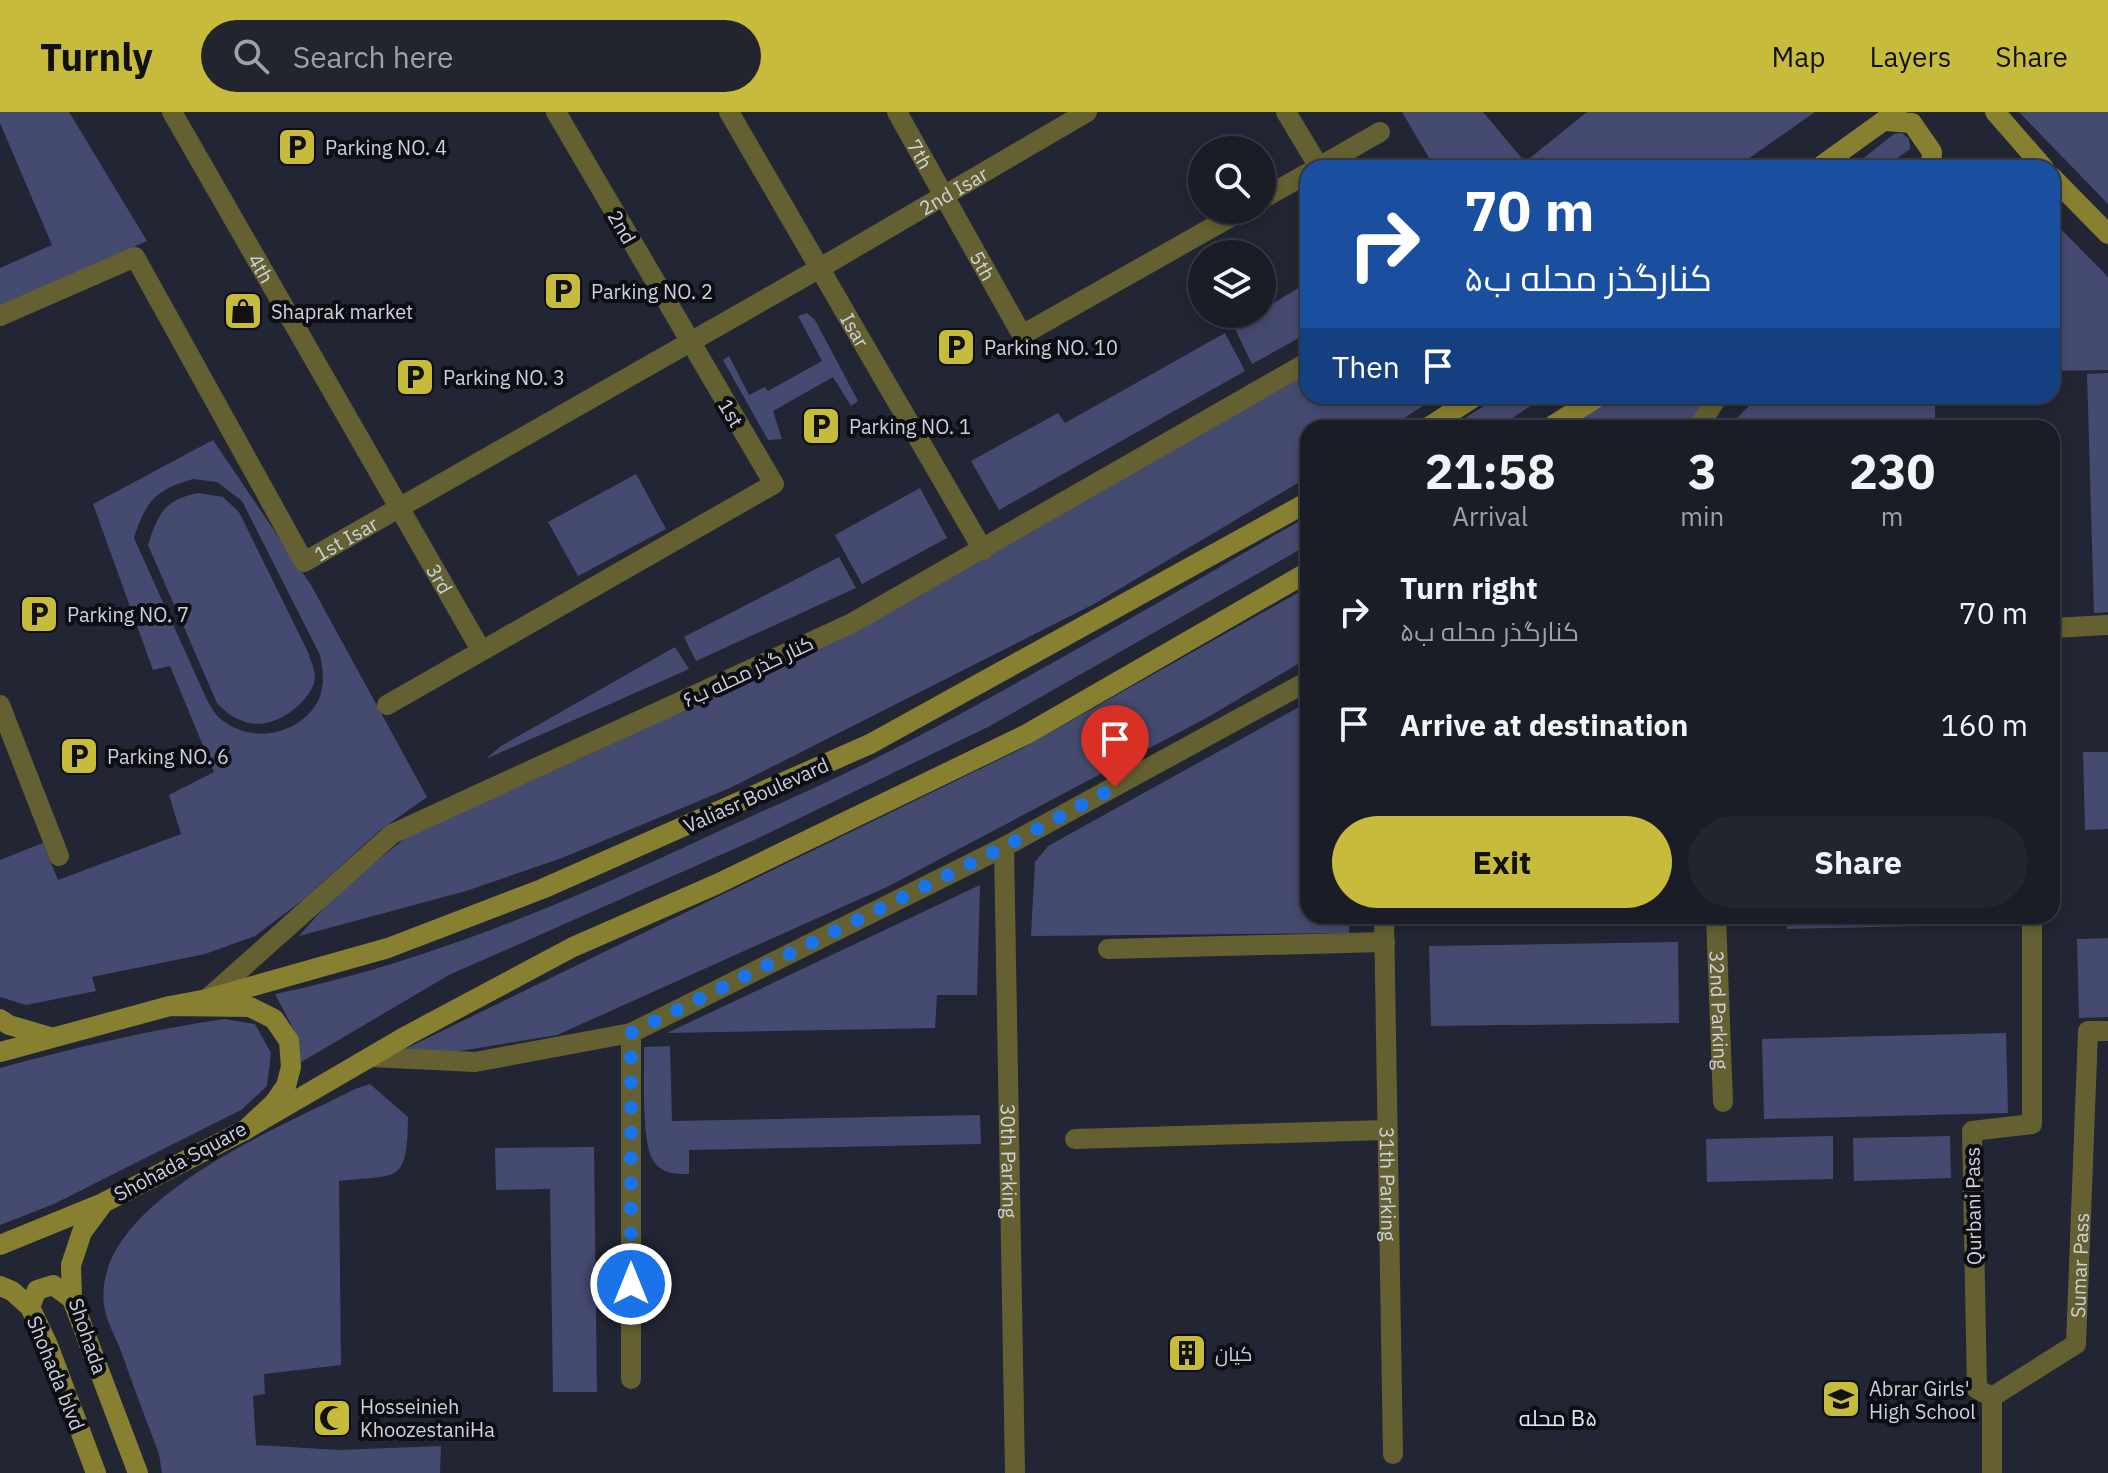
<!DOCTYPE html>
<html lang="en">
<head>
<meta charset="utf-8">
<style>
	body { margin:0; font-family:"IBM Plex Sans",Cairo,sans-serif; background:#23252e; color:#f1f3f6; height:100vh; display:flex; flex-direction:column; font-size:30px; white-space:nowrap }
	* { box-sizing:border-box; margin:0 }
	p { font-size:26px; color:#9fa1a7 }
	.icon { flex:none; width:44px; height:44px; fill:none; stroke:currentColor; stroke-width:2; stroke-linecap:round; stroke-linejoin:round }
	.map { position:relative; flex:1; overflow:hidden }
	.drawer { position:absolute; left:1300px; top:308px; width:760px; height:504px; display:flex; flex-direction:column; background:#1a1c26; border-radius:24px; box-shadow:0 4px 12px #0003,0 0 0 2px #383a43 }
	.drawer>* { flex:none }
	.hud { position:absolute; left:1300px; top:48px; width:760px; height:244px; border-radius:24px; box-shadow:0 4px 12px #0003,0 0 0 2px #383a43; background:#1a4fa0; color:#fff; overflow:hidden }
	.tools { position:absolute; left:1188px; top:24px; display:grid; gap:16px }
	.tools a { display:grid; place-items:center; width:88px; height:88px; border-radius:50%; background:#1a1c26; box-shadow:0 4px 12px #0003,0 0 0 2px #383a43; font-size:40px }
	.pin { position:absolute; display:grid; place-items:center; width:68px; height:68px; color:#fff; margin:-82px -34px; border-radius:50% 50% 50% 0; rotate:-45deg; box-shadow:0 0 8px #0007 }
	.pin .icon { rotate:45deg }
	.me { position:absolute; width:88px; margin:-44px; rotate:0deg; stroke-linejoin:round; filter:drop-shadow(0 0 6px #0008) }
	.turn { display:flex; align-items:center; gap:28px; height:168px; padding:0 32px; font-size:36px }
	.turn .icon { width:104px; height:104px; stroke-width:2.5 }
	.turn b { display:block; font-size:56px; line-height:68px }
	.then { display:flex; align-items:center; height:76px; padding:0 32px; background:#0003; gap:16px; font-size:30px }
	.eta { display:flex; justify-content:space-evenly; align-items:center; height:136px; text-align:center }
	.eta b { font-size:48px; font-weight:700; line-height:56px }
	.button { display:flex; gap:16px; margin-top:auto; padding:16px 32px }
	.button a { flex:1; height:92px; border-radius:48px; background:#c7bb3c; color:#111; font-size:32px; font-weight:700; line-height:92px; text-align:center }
	.button a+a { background:#23252e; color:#f1f3f6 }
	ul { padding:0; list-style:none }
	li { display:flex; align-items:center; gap:24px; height:112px; padding:0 32px }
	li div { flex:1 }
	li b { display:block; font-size:30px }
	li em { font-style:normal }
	header { display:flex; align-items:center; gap:48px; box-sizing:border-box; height:112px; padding:0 40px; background:#c7bb3c; color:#111 }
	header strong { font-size:38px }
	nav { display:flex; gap:44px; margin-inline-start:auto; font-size:28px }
	.search { width:560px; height:72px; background:#23252e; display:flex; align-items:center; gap:20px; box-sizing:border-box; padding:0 28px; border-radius:44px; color:#9fa1a7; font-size:30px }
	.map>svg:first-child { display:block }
	.green { fill:#454b70; fill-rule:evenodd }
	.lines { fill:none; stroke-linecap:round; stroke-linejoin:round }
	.minor { stroke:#646031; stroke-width:20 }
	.tertiary { stroke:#646031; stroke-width:20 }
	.secondary { stroke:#888031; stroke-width:20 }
	.route { stroke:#1a73e8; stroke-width:14; stroke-dasharray:0 25.2 }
	.labels { text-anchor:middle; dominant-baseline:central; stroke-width:8; stroke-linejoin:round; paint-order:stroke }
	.poi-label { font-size:20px; fill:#ced0da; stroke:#0d0e14; text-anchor:start }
	.street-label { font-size:20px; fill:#ced0da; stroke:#0d0e14 }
	.neighbourhood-label { font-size:22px; fill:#dfe3f6; stroke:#0d0e14 }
</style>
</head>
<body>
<header>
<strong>Turnly</strong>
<div class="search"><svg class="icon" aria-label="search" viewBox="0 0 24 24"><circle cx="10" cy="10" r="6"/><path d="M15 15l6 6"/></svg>Search here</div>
<nav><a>Map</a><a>Layers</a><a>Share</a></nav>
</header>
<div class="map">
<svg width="2108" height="1361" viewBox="0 0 2108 1361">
	<rect width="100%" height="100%" fill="#222533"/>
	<g class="green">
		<path d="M 0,0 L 69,0 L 147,129 L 0,195 L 0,156 L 52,133 L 0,11 Z"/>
		<path d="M 1402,0 L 1483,0 L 1525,50 L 1587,0 L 1815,0 L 1735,56 L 1435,56 Z"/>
		<path d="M 2019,0 L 2108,0 L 2108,92 Z"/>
		<path d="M 1902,21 L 1909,27 L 1910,37 C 1884,56 1883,56 1851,56 L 1894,22 Z"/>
		<path d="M 2052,108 L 2108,165 L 2108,258 L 2052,259 Z"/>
		<path d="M 1308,170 L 1308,221 L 1252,252 L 1234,215 L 1255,202 L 1262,202 L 1262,198 Z"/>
		<path d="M 807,201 L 815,208 L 858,289 L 851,294 L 833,265 L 773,299 L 782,327 L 768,328 L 723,248 L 729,244 L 749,283 L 765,275 L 768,279 L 822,249 L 798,204 Z"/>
		<path d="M 1225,221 L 1245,259 L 999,398 L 971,349 L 1058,301 L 1065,311 Z"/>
		<path d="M 1308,261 L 1308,284 L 1438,284 L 1389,316 L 1308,316 L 1308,365 L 1094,492 L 730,676 L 562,746 L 466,779 L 299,824 L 338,780 L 408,724 L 593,641 L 930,477 Z"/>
		<path d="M 2108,261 L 2108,500 L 2094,501 L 2087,262 Z"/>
		<path d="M 1500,284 L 1546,284 L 1497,316 L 1449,316 Z"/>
		<path d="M 1615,284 L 1707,284 L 1691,309 L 1680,316 L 1565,316 Z"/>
		<path d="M 1753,284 L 1935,284 L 1935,316 L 1727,316 L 1748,295 Z"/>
		<path d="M 213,328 L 311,473 L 427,685 L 379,719 L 304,787 L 255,824 L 205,842 L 92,865 L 96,879 L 26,893 L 0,885 L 0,748 L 43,731 L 58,768 L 181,722 L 169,683 L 214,660 L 170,554 L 153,558 L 93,392 ZM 193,367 L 217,370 L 242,389 L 320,543 C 323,558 325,572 319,587 C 302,622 253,633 222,608 C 216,604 211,595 207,588 L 134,426 C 146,389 155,378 193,367 Z"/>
		<path d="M 636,362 L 666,417 L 578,464 L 548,410 Z"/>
		<path d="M 920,376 L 947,426 L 862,472 L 835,423 Z"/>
		<path d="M 198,381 L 223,385 L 239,400 L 308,540 C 310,547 315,558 315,565 C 314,576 307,585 300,592 C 273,617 244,620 217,591 L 148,433 C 158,402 164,388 198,381 Z"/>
		<path d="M 1308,404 L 1308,433 L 988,615 L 752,729 L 449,863 L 298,952 L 297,924 L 275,882 C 429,850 575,787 717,720 C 775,693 835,668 892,638 C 1033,565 1170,483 1308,404 Z"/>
		<path d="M 839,445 L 856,476 L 696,549 L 684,525 Z"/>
		<path d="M 1308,475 L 1308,546 L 1208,605 L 889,774 L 557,923 L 442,942 L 405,937 L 1021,637 Z"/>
		<path d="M 675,535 L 689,557 L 486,647 L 501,634 Z"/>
		<path d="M 1308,590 L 1308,804 L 1350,804 L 1349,821 L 1031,824 L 1035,750 L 1048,734 Z"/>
		<path d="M 2083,640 L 2108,640 L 2108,717 L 2085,718 Z"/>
		<path d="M 980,773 L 977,883 L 937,883 L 935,916 L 667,921 Z"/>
		<path d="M 1787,804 L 2003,804 L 2003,812 L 1787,817 Z"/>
		<path d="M 2108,826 L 2108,905 L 2079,906 L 2077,827 Z"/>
		<path d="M 1678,830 L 1679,911 L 1431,914 L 1429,834 Z"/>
		<path d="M 224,907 L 255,912 L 271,941 L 267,974 L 241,998 L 54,1092 L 0,1113 L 0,956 C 74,936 148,918 224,907 Z"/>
		<path d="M 2006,921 L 2008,1001 L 1764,1007 L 1762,927 Z"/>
		<path d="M 670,934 L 672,1009 L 980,1003 L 981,1032 L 689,1038 L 689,1062 C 677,1062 663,1062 655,1051 C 640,1034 645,960 644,935 Z"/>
		<path d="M 370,972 L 408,1005 C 407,1074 398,1062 339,1069 L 341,1253 L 264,1262 L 265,1282 L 253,1284 L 256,1333 L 339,1338 L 441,1334 L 440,1361 L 162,1361 L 159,1342 C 146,1308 133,1273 121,1239 C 115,1224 106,1208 104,1193 C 91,1090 282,1015 355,977 Z"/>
		<path d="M 1833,1024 L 1833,1067 L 1707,1070 L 1706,1027 Z"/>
		<path d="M 1950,1024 L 1951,1066 L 1854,1069 L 1853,1026 Z"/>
		<path d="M 594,1035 L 597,1280 L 553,1280 L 550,1077 L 496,1078 L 495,1036 Z"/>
	</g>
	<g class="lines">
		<g class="minor">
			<path id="s1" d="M 172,0 L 481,538"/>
			<path id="s2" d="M 897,0 L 1022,223 L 1243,98"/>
			<path d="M 1286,0 L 1319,55"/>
			<path d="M 1317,56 L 1380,20"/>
			<path d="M 1262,87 L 1308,61"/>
			<path d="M 0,593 L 59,744"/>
			<path d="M 387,593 L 774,372 L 556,0"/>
			<path id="s3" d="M 1004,735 L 1015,1361"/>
			<path id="s4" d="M 1384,804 L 1393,1342"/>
			<path id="s5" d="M 1716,804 L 1723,990"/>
			<path d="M 1108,837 L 1385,830"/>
			<path d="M 1075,1027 L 1387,1018"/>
			<path d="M 631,1267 L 631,921"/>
		</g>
		<g class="tertiary">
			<path id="s6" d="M 729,0 L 983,438"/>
			<path id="s7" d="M 0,204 L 135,145 L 304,450 L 820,156 L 1087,0"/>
			<path d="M 1698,316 L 1718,284"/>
			<path d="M 2052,516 L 2108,513"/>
			<path d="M 207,887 L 392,722 L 852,511 L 1308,250"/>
			<path d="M 371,945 L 475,950 L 631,921 L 1004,735 L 1308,569"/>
			<path d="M 1992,1285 L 1977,1277 L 1972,1019 L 2032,1012 L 2032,804"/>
			<path id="s8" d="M 1992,1361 L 1992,1285 L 2076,1232 L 2088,919 L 2108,919"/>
		</g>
		<g class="secondary">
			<path d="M 1995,0 L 2044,56"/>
			<path d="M 1885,9 L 1912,11 L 1932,40 L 1931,56"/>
			<path d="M 1818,56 L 1896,0"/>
			<path d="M 1986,56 L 2001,56"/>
			<path d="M 2052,65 L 2108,122"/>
			<path d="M 1427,316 L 1476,284"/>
			<path d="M 1549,316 L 1599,284"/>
			<path d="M 170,894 L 207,887 L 388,836 L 542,777 L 870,632 L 1308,390"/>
			<path d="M 0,907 L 9,913 L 50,925"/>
			<path d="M 0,940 L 170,894 L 250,895 L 274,907 L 289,929 L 291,955 L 286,974 L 274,991 L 245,1018 L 103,1091 L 0,1133"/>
			<path d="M 245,1018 L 408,923 L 573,835 L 717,772 L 1027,622 L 1308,460"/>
			<path d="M 102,1093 L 82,1120 L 71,1153 L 72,1187 L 138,1361"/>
			<path d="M 0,1174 L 12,1179 L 30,1195 L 48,1233 L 96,1361"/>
			<path d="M 30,1195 L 37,1178 L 53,1173 L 72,1187"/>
		</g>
	</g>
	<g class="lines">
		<path class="route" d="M 631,1172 L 631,921 L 1004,735 L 1115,675"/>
	</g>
	<defs>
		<g id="parking-square" transform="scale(2)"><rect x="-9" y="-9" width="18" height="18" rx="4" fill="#c7bb3c" stroke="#0d0e14"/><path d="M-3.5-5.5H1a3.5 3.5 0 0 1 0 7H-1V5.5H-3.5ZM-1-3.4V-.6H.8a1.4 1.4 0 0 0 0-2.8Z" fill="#111"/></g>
		<g id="shop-square" transform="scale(2)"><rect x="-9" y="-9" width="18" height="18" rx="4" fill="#c7bb3c" stroke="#0d0e14"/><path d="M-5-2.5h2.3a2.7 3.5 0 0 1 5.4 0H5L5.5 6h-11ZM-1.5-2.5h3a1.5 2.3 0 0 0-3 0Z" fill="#111"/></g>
		<g id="building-square" transform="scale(2)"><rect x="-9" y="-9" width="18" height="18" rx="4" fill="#c7bb3c" stroke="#0d0e14"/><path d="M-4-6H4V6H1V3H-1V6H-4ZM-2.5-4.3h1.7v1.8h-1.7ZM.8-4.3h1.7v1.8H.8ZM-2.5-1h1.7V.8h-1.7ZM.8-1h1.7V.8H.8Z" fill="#111"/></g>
		<g id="school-square" transform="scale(2)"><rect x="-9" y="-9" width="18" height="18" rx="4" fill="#c7bb3c" stroke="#0d0e14"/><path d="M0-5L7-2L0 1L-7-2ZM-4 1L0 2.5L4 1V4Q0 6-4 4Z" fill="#111"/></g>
		<g id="mosque-square" transform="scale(2)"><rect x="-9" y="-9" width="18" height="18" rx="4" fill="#c7bb3c" stroke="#0d0e14"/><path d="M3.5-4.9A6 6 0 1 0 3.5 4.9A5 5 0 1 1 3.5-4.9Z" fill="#111"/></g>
	</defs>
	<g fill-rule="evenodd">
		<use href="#parking-square" x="297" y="35"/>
		<use href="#parking-square" x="563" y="179"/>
		<use href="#shop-square" x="243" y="199"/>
		<use href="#parking-square" x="956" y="235"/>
		<use href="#parking-square" x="415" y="265"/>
		<use href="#parking-square" x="821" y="314"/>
		<use href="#parking-square" x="39" y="502"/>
		<use href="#parking-square" x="79" y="644"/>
		<use href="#building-square" x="1187" y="1241"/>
		<use href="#school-square" x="1841" y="1287"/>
		<use href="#mosque-square" x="332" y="1306"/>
	</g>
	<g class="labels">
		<g class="poi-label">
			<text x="325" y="35">Parking NO. 4</text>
			<text x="591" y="179">Parking NO. 2</text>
			<text x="271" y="199">Shaprak market</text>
			<text x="984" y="235">Parking NO. 10</text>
			<text x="443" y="265">Parking NO. 3</text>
			<text x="849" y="314">Parking NO. 1</text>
			<text x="67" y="502">Parking NO. 7</text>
			<text x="107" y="644">Parking NO. 6</text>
			<text x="1215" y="1241">کیان</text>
			<text x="1869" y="1276">Abrar Girls'<tspan x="1869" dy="23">High School</tspan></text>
			<text x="360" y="1294">Hosseinieh<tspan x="360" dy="23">KhoozestaniHa</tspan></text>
		</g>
		<g class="street-label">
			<text stroke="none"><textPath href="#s2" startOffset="48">7th</textPath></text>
			<text stroke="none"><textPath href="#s7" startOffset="1244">2nd Isar</textPath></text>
			<text transform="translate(622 115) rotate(60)">2nd</text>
			<text stroke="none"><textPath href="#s2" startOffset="176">5th</textPath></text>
			<text stroke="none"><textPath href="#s1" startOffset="180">4th</textPath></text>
			<text stroke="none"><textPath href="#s6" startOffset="252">Isar</textPath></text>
			<text transform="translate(731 301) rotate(59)">1st</text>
			<text stroke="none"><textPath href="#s7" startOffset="544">1st Isar</textPath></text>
			<text stroke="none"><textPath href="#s1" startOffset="538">3rd</textPath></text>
			<text transform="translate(748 559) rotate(-25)">کنار گذر محله ب۶</text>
			<text transform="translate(756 683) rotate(-24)">Valiasr Boulevard</text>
			<text stroke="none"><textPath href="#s5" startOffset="94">32nd Parking</textPath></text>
			<text stroke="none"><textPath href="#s3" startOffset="314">30th Parking</textPath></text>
			<text transform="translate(180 1049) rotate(-28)">Shohada Square</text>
			<text stroke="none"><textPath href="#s4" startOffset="268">31th Parking</textPath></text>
			<text transform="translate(1973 1094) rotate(-91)">Qurbani Pass</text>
			<text stroke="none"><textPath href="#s8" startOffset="254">Sumar Pass</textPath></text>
			<text transform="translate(88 1224) rotate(71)">Shohada</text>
			<text transform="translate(56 1261) rotate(68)">Shohada blvd</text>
		</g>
		<g class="neighbourhood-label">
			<text x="1558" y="1305">محله B۵</text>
		</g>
	</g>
</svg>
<div class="tools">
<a><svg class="icon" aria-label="search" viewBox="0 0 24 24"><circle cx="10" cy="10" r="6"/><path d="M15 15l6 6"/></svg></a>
<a><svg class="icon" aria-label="layers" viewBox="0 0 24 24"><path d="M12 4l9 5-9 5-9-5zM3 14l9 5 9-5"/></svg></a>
</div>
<div class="pin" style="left:1115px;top:675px;background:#d93025"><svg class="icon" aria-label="arrive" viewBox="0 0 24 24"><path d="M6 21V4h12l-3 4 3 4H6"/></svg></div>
<svg class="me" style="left:631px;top:1172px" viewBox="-20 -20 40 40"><circle r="17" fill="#1a73e8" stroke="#fff" stroke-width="3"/><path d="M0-11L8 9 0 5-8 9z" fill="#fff"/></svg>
<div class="hud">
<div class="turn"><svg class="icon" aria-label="right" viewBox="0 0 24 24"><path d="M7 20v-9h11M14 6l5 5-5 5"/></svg><div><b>70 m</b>کنارگذر محله ب۵</div></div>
<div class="then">Then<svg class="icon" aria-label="arrive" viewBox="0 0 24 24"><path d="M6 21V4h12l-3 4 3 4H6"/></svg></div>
</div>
<section class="drawer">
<div class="eta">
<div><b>21:58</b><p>Arrival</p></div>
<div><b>3</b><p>min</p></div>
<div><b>230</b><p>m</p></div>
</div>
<ul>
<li><svg class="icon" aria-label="right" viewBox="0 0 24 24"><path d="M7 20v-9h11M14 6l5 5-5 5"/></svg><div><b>Turn right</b><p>کنارگذر محله ب۵</p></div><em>70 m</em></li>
<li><svg class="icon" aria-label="arrive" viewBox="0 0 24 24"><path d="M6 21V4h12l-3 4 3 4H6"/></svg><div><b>Arrive at destination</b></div><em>160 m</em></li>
</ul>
<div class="button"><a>Exit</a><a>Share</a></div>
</section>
</div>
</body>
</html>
